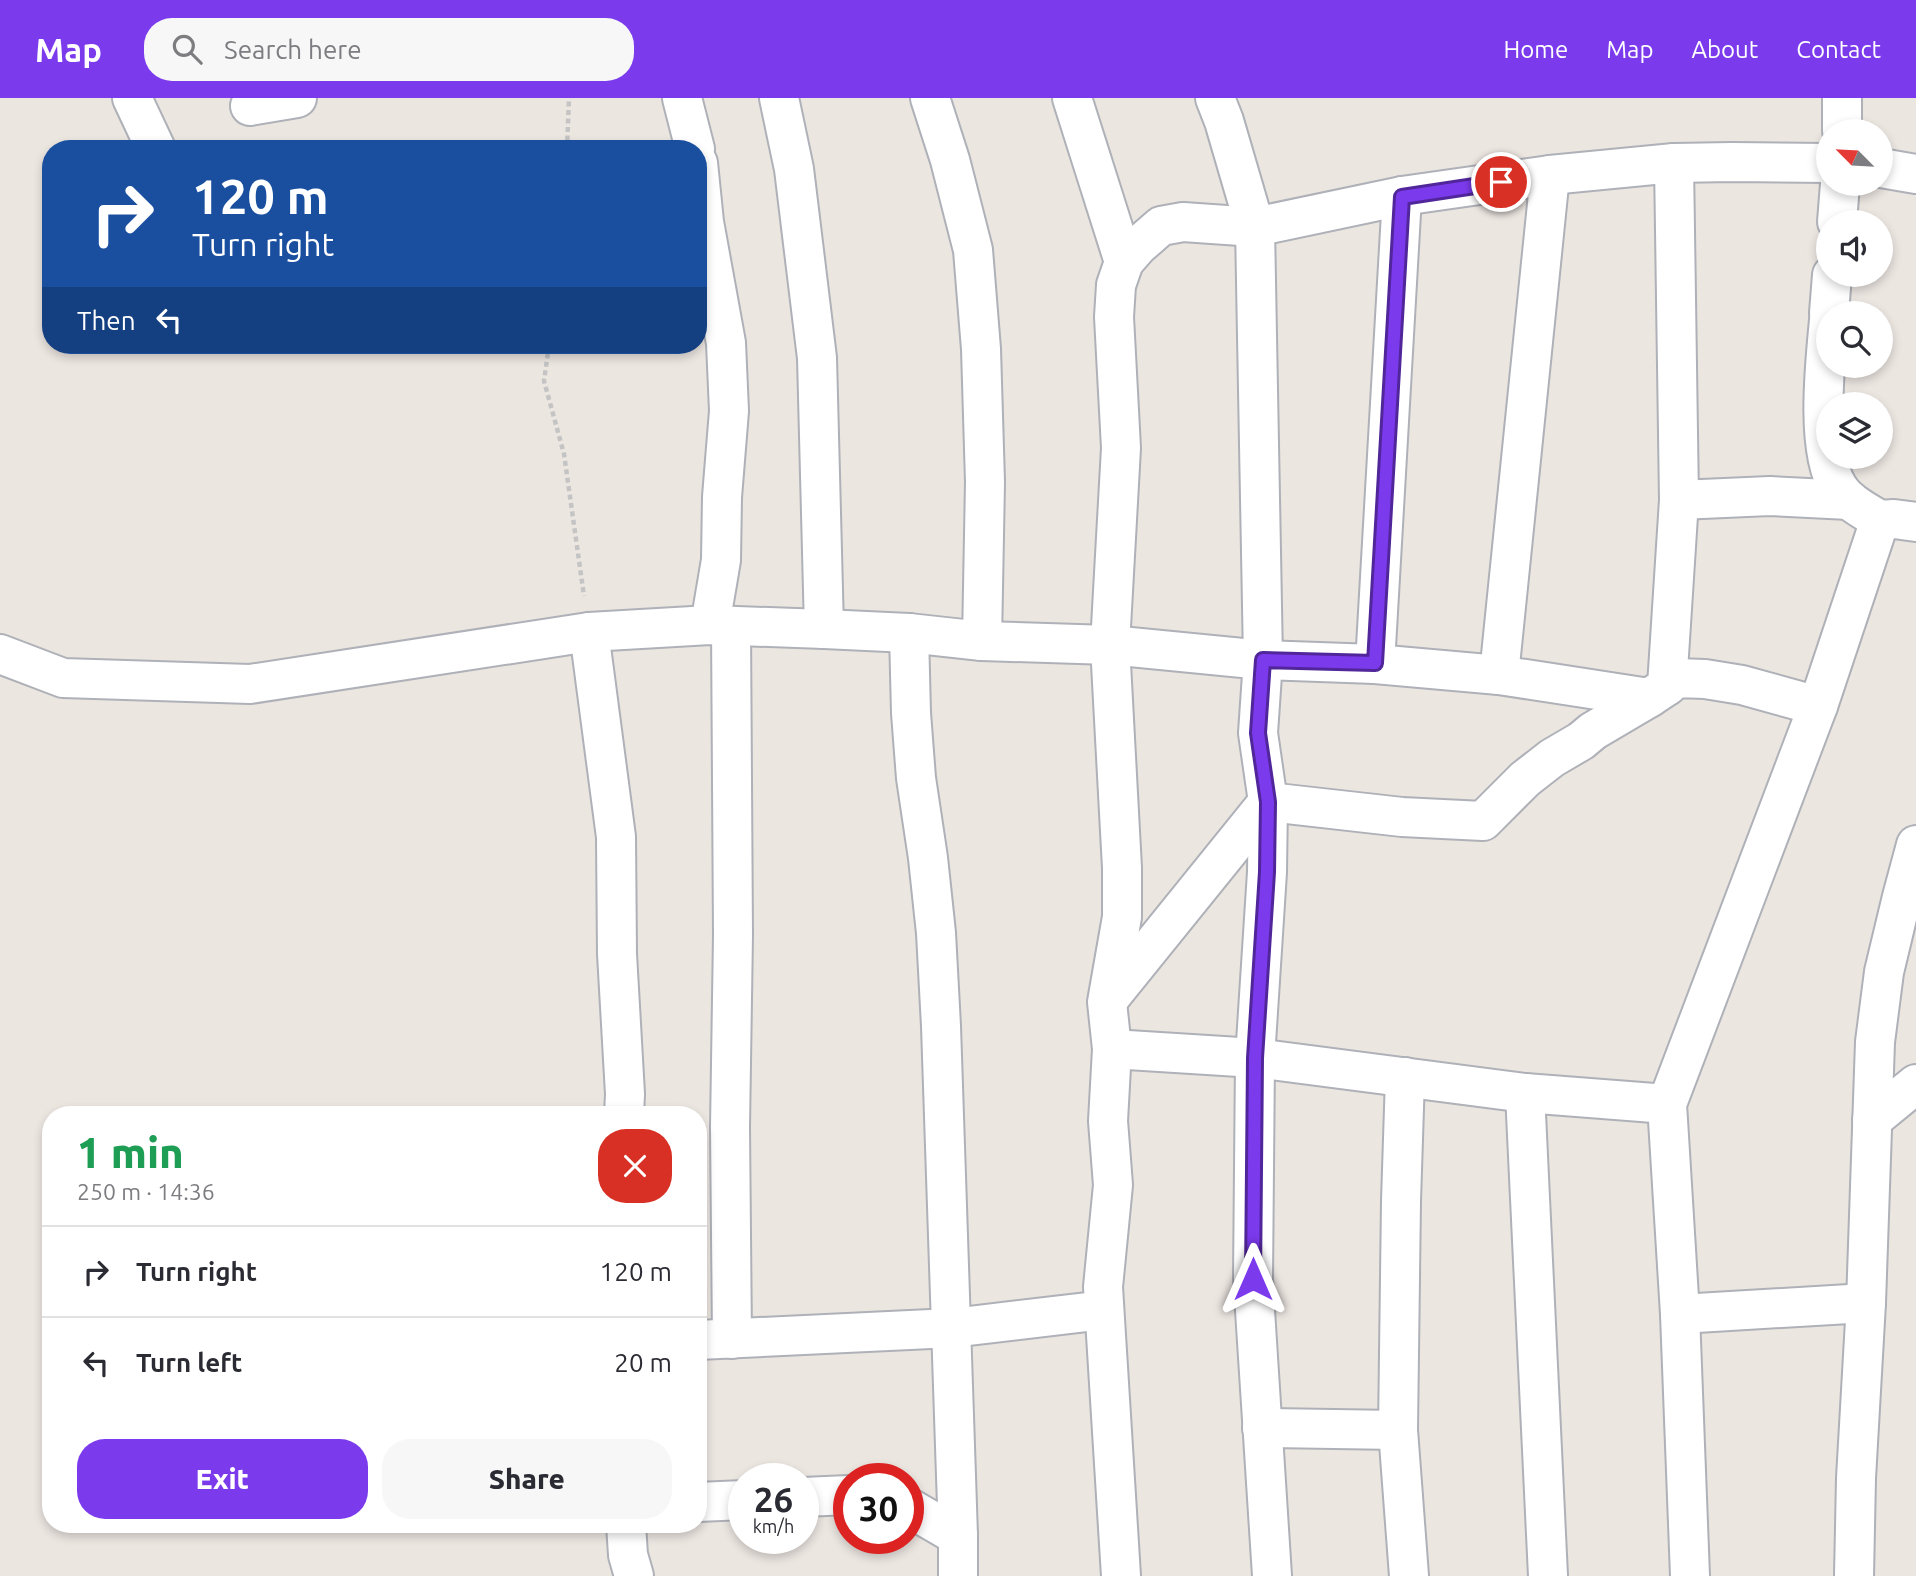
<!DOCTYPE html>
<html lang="en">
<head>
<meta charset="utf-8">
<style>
	body { margin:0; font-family:Ubuntu,sans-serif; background:#f7f7f7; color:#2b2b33; height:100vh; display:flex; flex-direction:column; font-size:26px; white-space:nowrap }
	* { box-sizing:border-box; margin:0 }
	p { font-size:23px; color:#7c7c81 }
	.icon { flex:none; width:38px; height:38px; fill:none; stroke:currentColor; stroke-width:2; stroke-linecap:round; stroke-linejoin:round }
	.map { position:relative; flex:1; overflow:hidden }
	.panel { position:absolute; left:42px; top:1008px; width:665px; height:427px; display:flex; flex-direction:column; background:#fff; border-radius:28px; box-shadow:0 4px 10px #0003 }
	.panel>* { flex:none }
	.hud { position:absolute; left:42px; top:42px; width:665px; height:214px; border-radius:28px; box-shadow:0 4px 10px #0003; background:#1a4fa0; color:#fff; overflow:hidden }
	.needle { width:46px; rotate:294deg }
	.buttons { position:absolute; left:1816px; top:21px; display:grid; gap:14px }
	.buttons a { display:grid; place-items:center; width:77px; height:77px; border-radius:50%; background:#fff; box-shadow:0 4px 10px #0003; font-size:35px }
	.speed { position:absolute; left:728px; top:1365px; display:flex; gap:14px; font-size:35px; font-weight:700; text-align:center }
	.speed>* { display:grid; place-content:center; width:91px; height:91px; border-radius:50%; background:#fff; box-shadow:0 4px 10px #0003; line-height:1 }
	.speed small { font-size:18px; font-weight:400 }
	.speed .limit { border:10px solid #d22; background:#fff; color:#111 }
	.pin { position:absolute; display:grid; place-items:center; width:60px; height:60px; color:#fff; margin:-30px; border:4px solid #fff; border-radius:50%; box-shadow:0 2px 7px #0007 }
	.me { position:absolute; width:77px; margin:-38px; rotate:0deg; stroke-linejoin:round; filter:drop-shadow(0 0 5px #0008) }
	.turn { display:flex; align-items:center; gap:24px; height:147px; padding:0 35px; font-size:32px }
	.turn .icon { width:91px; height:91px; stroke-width:2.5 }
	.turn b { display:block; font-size:49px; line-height:60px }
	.then { display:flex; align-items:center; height:66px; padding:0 35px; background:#0003; gap:14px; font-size:26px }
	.round { display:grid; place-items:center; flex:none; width:74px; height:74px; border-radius:28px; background:#f7f7f7 }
	.overview { display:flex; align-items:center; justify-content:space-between; height:119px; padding:0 35px }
	h1 { font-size:42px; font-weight:800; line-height:52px; color:#1e9e55 }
	.cta { display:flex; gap:14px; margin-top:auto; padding:14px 35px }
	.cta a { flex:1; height:80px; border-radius:28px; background:#7c3aed; color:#fff; font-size:28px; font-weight:800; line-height:80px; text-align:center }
	.cta a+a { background:#f7f7f7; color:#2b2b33 }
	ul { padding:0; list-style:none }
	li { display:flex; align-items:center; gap:21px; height:91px; padding:0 35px; border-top:2px solid #e1e1e2 }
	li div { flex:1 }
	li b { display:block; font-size:26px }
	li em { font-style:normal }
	header { display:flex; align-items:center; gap:42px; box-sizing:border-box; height:98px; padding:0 35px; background:#7c3aed; color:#fff }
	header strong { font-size:33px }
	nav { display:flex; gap:38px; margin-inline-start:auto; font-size:24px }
	.search { width:490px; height:63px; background:#f7f7f7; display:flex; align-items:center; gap:18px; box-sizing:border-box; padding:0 24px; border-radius:28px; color:#7c7c81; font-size:26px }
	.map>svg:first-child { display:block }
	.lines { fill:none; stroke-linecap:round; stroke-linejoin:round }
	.minor-casing { stroke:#aeb1b7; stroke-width:42 }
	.path { stroke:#c4c4c4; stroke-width:4.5; stroke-dasharray:5 3.5; stroke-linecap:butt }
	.minor { stroke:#fff; stroke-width:38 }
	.route-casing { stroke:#51269a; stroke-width:18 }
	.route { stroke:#7c3aed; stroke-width:12 }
</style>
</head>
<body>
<header>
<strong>Map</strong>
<div class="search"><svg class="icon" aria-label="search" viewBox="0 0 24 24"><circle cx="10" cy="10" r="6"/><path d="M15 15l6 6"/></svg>Search here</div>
<nav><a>Home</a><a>Map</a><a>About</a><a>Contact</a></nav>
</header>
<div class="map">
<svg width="1916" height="1478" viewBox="0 0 1916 1478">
	<rect width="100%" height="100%" fill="#ece6e1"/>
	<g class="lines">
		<g class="minor-casing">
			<g id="minor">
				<path d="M 132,0 L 156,51"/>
				<path d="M 682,0 L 695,51"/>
				<path d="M 779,0 L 794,71 L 817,260 L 824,531"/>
				<path d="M 930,0 L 950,62 L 973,152 L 981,251 L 985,384 L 982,543"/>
				<path d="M 1072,0 L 1124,164"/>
				<path d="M 1215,0 L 1224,23 L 1255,129 L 1263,562 L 1258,635 L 1268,704 L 1267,774 L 1255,960 L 1253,1181 L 1272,1478"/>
				<path d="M 250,8 L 297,0"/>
				<path d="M 1842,33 L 1842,0"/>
				<path d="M 698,65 L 704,124 L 726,245 L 729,313 L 722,399 L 721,462 L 710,527"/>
				<path d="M 1881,70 L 1916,76"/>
				<path d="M 1837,124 L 1840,86"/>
				<path d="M 1829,215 L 1832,177"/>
				<path d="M 1829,222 C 1825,265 1815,353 1838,389 C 1847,404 1865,413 1880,422"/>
				<path d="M 1679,402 L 1770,398 L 1849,402"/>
				<path d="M 731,528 L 733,837 L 730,1029 L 732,1241"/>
				<path d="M 589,534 L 616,739 L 617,856 L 625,996 L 624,1017"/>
				<path d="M 909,535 L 911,615 L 916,680 L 928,760 L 936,835 L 941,928 L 958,1438 L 958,1478"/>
				<path d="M 0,556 L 63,580 L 250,586 L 589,534 L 710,527 L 824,531 L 909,535 L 982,543 L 1110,547 L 1263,562 L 1375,566 L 1499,577 L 1649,600 L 1667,588 L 1679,402 L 1674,65"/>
				<path d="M 1375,566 L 1402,98"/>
				<path d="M 1499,577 L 1550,77"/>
				<path d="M 1667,588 L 1676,580 L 1705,581 L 1742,587 L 1818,608"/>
				<path d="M 1108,902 L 1268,704 L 1402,719 L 1483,723 L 1525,681 L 1552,660 L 1581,643 L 1593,633 L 1649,600"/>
				<path d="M 1112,951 L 1255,960 L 1525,995 L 1667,1006"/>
				<path d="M 1525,995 L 1548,1478"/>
				<path d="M 1872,1022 L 1916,986"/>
				<path d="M 1680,1216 L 1866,1205"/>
				<path d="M 698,1242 L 952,1230 L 1104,1212"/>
				<path d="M 1262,1330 L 1398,1332 L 1409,1478"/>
				<path d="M 1398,1332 L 1401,1103 L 1405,979"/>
				<path d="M 803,1399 L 849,1397"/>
				<path d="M 698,1404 L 744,1402"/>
				<path d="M 908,1409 L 958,1438"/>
				<path d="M 626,1426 L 628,1457 L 634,1478"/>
				<path d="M 1121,1478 L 1103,1189 L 1113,1087 L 1108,1023 L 1112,951 L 1107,904 L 1122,819 L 1122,770 L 1110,547 L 1121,350 L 1114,219 L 1116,187 L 1124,164 L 1138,148 L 1161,128 L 1183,124 L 1255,129 L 1402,98 L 1550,77 L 1674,65 L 1732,64 L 1829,65"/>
				<path d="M 1690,1478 L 1680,1216 L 1667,1006 L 1818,608 L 1880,422 L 1894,421 L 1916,424"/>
				<path d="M 1854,1478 L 1856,1380 L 1866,1205 L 1875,944 L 1884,874 L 1902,799 L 1916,747"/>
			</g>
		</g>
		<g class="path">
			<path d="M 567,51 L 569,0"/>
			<path d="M 549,247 L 544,283 L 564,356 L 584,498"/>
		</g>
		<use href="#minor" class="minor"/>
	</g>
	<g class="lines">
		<g class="route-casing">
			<path id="route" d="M 1253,1181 L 1255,960 L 1267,774 L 1268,704 L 1258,635 L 1263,562 L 1375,565 L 1402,99 L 1501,84"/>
		</g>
		<use href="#route" class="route"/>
	</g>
</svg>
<div class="buttons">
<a><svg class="needle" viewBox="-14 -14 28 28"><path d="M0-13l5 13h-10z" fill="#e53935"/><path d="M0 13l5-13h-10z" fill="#7c7c81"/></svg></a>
<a><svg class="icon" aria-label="sound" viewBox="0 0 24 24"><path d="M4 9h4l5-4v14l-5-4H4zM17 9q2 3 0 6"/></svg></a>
<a><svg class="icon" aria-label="search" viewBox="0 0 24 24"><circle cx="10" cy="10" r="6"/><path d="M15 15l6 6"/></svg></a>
<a><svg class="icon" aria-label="layers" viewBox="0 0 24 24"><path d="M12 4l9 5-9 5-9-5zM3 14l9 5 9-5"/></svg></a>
</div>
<div class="speed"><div>26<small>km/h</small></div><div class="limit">30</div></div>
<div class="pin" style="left:1501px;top:84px;background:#d93025"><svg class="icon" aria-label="arrive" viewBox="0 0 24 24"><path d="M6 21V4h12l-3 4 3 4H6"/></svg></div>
<svg class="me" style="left:1253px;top:1181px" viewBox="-20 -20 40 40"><path d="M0-17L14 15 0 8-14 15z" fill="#7c3aed" stroke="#fff" stroke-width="4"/></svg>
<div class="hud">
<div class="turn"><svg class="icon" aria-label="right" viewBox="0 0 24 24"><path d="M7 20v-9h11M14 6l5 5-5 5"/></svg><div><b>120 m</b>Turn right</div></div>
<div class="then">Then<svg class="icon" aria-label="left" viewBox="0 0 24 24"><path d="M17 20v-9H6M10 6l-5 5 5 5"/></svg></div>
</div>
<section class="panel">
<div class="overview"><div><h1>1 min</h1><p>250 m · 14:36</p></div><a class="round" style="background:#d93025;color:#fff"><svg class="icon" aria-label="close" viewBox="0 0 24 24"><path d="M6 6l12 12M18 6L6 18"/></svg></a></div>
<ul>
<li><svg class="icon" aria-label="right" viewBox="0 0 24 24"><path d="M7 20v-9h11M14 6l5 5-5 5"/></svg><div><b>Turn right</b></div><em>120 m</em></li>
<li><svg class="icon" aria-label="left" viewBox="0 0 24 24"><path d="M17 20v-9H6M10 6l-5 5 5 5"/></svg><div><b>Turn left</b></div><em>20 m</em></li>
</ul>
<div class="cta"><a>Exit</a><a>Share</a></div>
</section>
</div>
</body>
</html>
